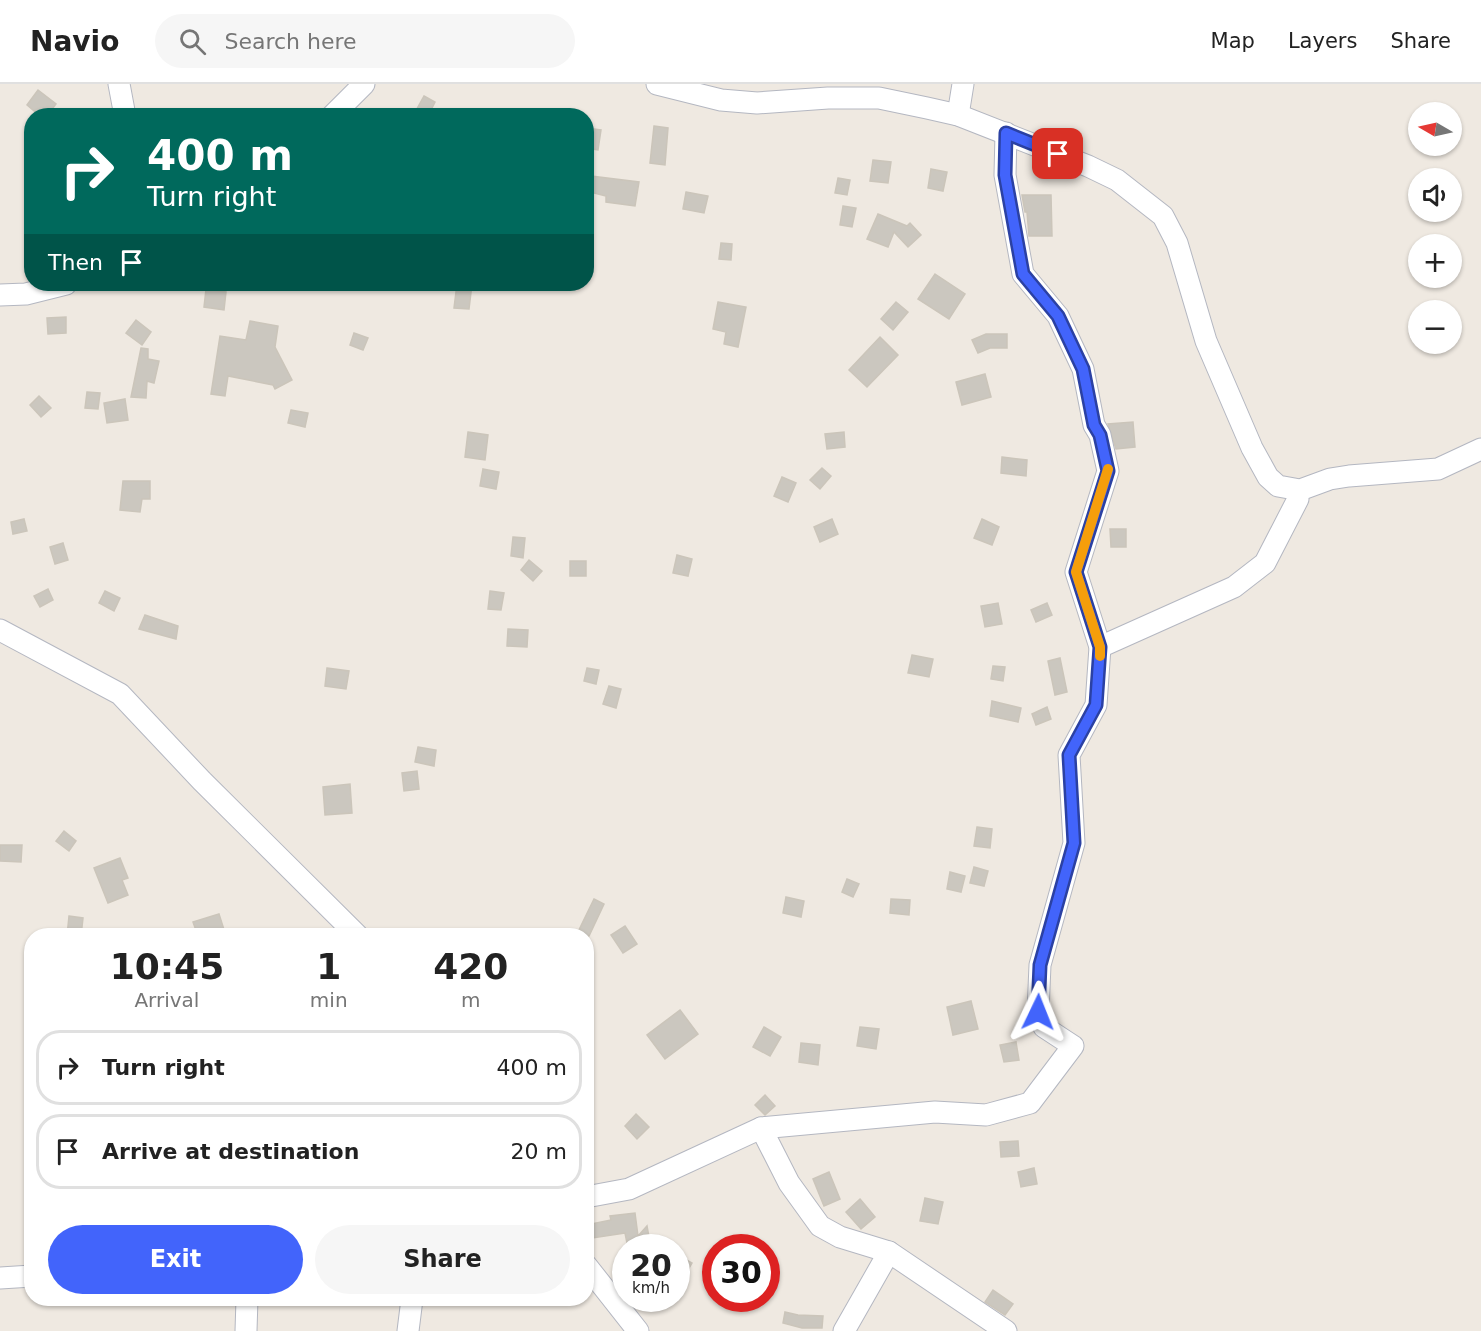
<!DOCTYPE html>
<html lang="en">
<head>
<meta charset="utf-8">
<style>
	body { margin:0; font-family:"DejaVu Sans",sans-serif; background:#f6f6f6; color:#222; height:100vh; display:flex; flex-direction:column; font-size:22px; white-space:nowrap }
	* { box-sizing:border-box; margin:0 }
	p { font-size:20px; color:#767676 }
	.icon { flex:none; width:33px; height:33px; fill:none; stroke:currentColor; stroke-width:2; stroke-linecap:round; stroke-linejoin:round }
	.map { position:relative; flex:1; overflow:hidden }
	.sheet { position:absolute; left:24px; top:844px; width:570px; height:378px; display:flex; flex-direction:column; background:#fff; border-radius:24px; box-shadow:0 2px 4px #0004 }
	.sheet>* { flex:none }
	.guide { position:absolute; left:24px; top:24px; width:570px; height:183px; border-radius:24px; box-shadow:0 2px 4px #0004; background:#00695c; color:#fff; overflow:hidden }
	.needle { width:39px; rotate:279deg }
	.controls { position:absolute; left:1408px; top:18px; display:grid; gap:12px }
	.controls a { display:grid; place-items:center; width:54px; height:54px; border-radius:50%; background:#fff; box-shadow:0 2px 4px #0004; font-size:30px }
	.speed { position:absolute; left:612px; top:1150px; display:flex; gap:12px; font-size:30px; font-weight:700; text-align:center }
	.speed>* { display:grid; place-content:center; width:78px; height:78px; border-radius:50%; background:#fff; box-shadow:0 2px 4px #0004; line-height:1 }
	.speed small { font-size:15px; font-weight:400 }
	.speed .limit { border:9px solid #d22; background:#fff; color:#111 }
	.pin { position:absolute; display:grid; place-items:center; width:51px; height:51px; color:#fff; margin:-26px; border-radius:12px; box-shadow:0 3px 9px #0006 }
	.me { position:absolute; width:66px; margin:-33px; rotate:2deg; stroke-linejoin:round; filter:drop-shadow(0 0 4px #0008) }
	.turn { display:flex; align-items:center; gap:21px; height:126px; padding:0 24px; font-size:27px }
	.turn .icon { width:78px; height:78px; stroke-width:2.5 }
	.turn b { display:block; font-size:42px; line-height:51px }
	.then { display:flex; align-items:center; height:57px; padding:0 24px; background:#0003; gap:12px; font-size:22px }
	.eta { display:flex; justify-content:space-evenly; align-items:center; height:102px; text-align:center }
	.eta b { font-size:36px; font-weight:600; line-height:42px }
	.cta { display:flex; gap:12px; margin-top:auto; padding:12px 24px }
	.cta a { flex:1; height:69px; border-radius:36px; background:#4264fb; color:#fff; font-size:24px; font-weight:600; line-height:69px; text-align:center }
	.cta a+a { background:#f6f6f6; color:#222 }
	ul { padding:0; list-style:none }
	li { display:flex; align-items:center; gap:18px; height:75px; margin:0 12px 9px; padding:0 12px; border:3px solid #e0e0e0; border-radius:24px }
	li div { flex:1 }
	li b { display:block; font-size:22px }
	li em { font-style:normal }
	header { display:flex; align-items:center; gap:36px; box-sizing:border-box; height:84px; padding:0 30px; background:#fff; border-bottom:2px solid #e0e0e0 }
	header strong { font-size:28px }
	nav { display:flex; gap:33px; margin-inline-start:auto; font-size:21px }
	.search { width:420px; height:54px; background:#f6f6f6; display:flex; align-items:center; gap:15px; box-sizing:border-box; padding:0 21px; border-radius:33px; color:#767676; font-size:22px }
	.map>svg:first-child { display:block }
	.building { fill:#cbc7bf; stroke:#cbc5ba; stroke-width:1.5 }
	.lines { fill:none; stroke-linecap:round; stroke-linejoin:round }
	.minor-casing { stroke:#b4b7c1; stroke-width:23 }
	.minor { stroke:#fff; stroke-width:21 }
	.route-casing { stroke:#2b41a3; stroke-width:15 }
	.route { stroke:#4264fb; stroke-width:10 }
	.slow { stroke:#f59e0b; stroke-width:10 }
</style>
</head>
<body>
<header>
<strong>Navio</strong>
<div class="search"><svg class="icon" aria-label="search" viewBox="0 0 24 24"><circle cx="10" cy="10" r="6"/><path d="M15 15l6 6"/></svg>Search here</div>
<nav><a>Map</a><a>Layers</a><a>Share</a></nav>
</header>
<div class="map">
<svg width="1481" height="1247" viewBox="0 0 1481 1247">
	<rect width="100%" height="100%" fill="#efe9e1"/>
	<g class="building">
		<path d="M 38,6 L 56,20 L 47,32 L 40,32 L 27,21 Z"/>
		<path d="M 424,12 L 435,18 L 428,32 L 413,32 Z"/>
		<path d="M 654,42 L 668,44 L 665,81 L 650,79 Z"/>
		<path d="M 586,44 L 601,46 L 598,66 L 586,64 Z"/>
		<path d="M 873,76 L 891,78 L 888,99 L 870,97 Z"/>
		<path d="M 931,85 L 947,88 L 943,107 L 928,104 Z"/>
		<path d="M 591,92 L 639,98 L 635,122 L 606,118 L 606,112 L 586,107 Z"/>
		<path d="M 838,94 L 850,96 L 847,111 L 835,109 Z"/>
		<path d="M 686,108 L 708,112 L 704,129 L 683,125 Z"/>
		<path d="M 1022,111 L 1051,111 L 1052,152 L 1029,152 L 1027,128 L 1025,128 Z"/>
		<path d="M 843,122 L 856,124 L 852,143 L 840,141 Z"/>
		<path d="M 878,130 L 907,142 L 910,139 L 921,151 L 908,163 L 894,148 L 888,163 L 867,155 Z"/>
		<path d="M 721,159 L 732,160 L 731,176 L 719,175 Z"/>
		<path d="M 935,190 L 965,210 L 949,235 L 918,215 Z"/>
		<path d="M 457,200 L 472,200 L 469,225 L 454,224 Z"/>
		<path d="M 206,205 L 226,208 L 224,226 L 204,223 Z"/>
		<path d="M 718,218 L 746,223 L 738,263 L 724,260 L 726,248 L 713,245 Z"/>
		<path d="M 896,218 L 908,228 L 893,246 L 881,235 Z"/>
		<path d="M 66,233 L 66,249 L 48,250 L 47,234 Z"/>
		<path d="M 136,236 L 151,248 L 142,261 L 126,249 Z"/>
		<path d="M 250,237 L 278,242 L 275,263 L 292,296 L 275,305 L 273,301 L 228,292 L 225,312 L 211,310 L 220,252 L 246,256 Z"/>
		<path d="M 354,249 L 368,254 L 363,266 L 350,261 Z"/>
		<path d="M 986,250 L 1007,250 L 1007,264 L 990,264 L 978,269 L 972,256 Z"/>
		<path d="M 880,253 L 898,271 L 867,303 L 849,286 Z"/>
		<path d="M 141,264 L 148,265 L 148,275 L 159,277 L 154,299 L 147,297 L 146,314 L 131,313 Z"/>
		<path d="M 985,290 L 991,313 L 962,321 L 956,298 Z"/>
		<path d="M 87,308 L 100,309 L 98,325 L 85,324 Z"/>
		<path d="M 39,312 L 51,324 L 41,333 L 30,321 Z"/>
		<path d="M 125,315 L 128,336 L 107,339 L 104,319 Z"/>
		<path d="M 291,326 L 308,329 L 305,343 L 288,339 Z"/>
		<path d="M 1133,338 L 1135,363 L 1116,365 L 1108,340 Z"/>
		<path d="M 468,348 L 488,351 L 485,376 L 465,373 Z"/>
		<path d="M 844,348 L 845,363 L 827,365 L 825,350 Z"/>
		<path d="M 1002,373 L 1027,376 L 1026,392 L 1001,389 Z"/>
		<path d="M 822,384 L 831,392 L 820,405 L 810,396 Z"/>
		<path d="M 483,385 L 499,388 L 496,405 L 480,402 Z"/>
		<path d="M 782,393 L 796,399 L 788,418 L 774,412 Z"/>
		<path d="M 123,397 L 150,397 L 150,415 L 142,415 L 140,428 L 120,426 Z"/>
		<path d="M 24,435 L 27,447 L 13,450 L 11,438 Z"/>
		<path d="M 832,435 L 838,450 L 820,458 L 814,443 Z"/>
		<path d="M 982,435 L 999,443 L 992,461 L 974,454 Z"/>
		<path d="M 1110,445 L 1126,445 L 1126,463 L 1111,463 Z"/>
		<path d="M 513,453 L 525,454 L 523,474 L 511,472 Z"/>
		<path d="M 63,459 L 68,476 L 55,480 L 50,463 Z"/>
		<path d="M 677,471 L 692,475 L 688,492 L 673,489 Z"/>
		<path d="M 529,476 L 542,487 L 533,497 L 521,486 Z"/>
		<rect x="570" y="477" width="16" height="15"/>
		<path d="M 48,505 L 53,516 L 40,523 L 34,512 Z"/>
		<path d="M 105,507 L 120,514 L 114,527 L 99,519 Z"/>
		<path d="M 490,507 L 504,509 L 501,526 L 488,525 Z"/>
		<path d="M 998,519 L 1002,540 L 985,543 L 981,522 Z"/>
		<path d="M 1047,519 L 1052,531 L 1036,538 L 1031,526 Z"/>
		<path d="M 145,531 L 178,542 L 176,555 L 139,545 Z"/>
		<path d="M 508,545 L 528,546 L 527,563 L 507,562 Z"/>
		<path d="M 912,571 L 933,575 L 929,593 L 908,589 Z"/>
		<path d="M 1060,574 L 1067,608 L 1055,611 L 1048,577 Z"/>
		<path d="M 993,582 L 1005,583 L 1003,597 L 991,595 Z"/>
		<path d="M 327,584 L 349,587 L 346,605 L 325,602 Z"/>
		<path d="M 587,584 L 599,586 L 596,600 L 584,597 Z"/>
		<path d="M 609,602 L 621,605 L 616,624 L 603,620 Z"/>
		<path d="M 992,617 L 1021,624 L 1018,638 L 990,632 Z"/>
		<path d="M 1047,623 L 1051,635 L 1036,641 L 1032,630 Z"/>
		<path d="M 418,663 L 436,666 L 434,682 L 415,678 Z"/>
		<path d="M 417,687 L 419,705 L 404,707 L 402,689 Z"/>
		<path d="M 350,700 L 352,729 L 325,731 L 323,703 Z"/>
		<path d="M 977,743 L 992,745 L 990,764 L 974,762 Z"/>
		<path d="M 64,747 L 76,757 L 69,767 L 56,757 Z"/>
		<path d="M 0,761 L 22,761 L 21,778 L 0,777 Z"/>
		<path d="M 120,774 L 128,794 L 122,796 L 128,811 L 108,819 L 94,784 Z"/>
		<path d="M 974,783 L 988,787 L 984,802 L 970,799 Z"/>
		<path d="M 950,788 L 965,792 L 961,808 L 947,805 Z"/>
		<path d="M 847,795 L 859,800 L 853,813 L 842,808 Z"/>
		<path d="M 786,813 L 804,817 L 801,833 L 783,829 Z"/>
		<path d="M 594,815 L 604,820 L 589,852 L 576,852 Z"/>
		<path d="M 891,815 L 910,816 L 909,831 L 890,829 Z"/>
		<path d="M 219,830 L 226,852 L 198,852 L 193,838 Z"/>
		<path d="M 69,832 L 83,834 L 81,852 L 67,852 Z"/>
		<path d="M 625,842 L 637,860 L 623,869 L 611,851 Z"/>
		<path d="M 971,917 L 978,945 L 953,951 L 947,923 Z"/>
		<path d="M 680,926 L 698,950 L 665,975 L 647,951 Z"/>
		<path d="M 764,943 L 781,953 L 770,972 L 753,963 Z"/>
		<path d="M 860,943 L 879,945 L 876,965 L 857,962 Z"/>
		<path d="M 1016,958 L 1019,976 L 1004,978 L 1000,961 Z"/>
		<path d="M 801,959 L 820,961 L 818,981 L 799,978 Z"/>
		<path d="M 765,1011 L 775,1022 L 765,1031 L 755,1021 Z"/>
		<path d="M 636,1030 L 649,1043 L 637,1055 L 625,1042 Z"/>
		<path d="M 1018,1057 L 1019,1072 L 1001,1073 L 1000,1058 Z"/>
		<path d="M 1034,1084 L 1037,1100 L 1021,1103 L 1018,1088 Z"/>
		<path d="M 829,1088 L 840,1115 L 824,1122 L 813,1095 Z"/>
		<path d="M 925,1114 L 943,1118 L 938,1140 L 920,1137 Z"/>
		<path d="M 860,1115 L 875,1133 L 861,1145 L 846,1128 Z"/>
		<path d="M 635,1129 L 638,1152 L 647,1142 L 651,1164 L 628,1164 L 625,1149 L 586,1155 L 586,1141 L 611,1136 L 610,1132 Z"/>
		<path d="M 676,1170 L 692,1179 L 685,1191 L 676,1187 Z"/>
		<path d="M 993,1206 L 1013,1220 L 1005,1231 L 985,1218 Z"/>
		<path d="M 785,1228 L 798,1231 L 823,1232 L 822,1244 L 802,1244 L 783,1239 Z"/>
	</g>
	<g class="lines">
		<g class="minor-casing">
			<g id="minor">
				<path d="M 119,0 L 125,32"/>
				<path d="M 657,0 L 721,16 L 757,19 L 828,14 L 879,14 L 927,24 L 958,31 L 1088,82 L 1117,96 L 1163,132 L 1177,159 L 1206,257 L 1252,364 L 1268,393 L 1278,402 L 1300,406 L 1330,395 L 1349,392 L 1438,385 L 1481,365"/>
				<path d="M 958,31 L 963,0"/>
				<path d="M 332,32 L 364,0"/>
				<path d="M 0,211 L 26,210 L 66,200"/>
				<path d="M 0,546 L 120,610 L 202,697 L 358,852"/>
				<path d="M 1100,563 L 1234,503 L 1265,479 L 1298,415"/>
				<path d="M 761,1044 L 789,1099 L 820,1142 L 840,1153 L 889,1168 L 1006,1247"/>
				<path d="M 586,1113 L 629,1105 L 761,1044 L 935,1028 L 986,1031 L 1030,1019 L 1073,962 L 1044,943 L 1038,928 L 1040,881 L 1074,759 L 1069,671 L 1096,621 L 1100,563 L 1076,488 L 1108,387 L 1100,351 L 1094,341 L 1083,285 L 1058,232 L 1023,190 L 1005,91 L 1006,49"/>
				<path d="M 586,1181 L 638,1247"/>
				<path d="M 0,1194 L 32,1192"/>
				<path d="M 246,1247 L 247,1215"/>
				<path d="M 408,1247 L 412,1215"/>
				<path d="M 844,1247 L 889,1168"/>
			</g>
		</g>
		<use href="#minor" class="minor"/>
	</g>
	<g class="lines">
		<g class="route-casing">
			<path id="route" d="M 1038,928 L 1040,881 L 1074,759 L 1069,671 L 1096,621 L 1100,563 L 1076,488 L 1108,387 L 1100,351 L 1094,341 L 1083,285 L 1058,232 L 1023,190 L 1005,91 L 1006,49 L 1058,70"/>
		</g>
		<use href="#route" class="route"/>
		<path class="slow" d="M 1100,572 L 1100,563 L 1076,488 L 1108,385"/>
	</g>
</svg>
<div class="controls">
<a><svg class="needle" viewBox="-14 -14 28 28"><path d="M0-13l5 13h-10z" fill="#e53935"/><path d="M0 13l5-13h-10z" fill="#767676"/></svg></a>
<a><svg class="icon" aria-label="sound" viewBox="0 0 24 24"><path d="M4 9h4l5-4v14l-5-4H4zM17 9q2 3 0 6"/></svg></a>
<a>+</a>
<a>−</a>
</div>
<div class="speed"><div>20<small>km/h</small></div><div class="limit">30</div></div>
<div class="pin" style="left:1058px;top:70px;background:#d93025"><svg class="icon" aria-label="arrive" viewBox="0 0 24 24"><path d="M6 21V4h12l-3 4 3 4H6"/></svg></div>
<svg class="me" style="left:1038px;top:928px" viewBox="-20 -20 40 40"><path d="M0-17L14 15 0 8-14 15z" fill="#4264fb" stroke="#fff" stroke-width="4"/></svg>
<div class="guide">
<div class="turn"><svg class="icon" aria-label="right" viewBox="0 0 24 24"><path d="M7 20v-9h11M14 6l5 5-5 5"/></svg><div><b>400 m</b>Turn right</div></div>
<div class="then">Then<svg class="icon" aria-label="arrive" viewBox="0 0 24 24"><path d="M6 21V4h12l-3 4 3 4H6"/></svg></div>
</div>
<section class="sheet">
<div class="eta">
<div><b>10:45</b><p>Arrival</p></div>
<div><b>1</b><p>min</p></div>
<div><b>420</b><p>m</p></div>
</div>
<ul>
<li><svg class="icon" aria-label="right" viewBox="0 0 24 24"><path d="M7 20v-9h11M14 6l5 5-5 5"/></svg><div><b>Turn right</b></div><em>400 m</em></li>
<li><svg class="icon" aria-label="arrive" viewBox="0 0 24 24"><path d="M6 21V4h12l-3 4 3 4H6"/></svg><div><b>Arrive at destination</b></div><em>20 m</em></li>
</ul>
<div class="cta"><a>Exit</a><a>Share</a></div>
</section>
</div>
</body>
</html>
